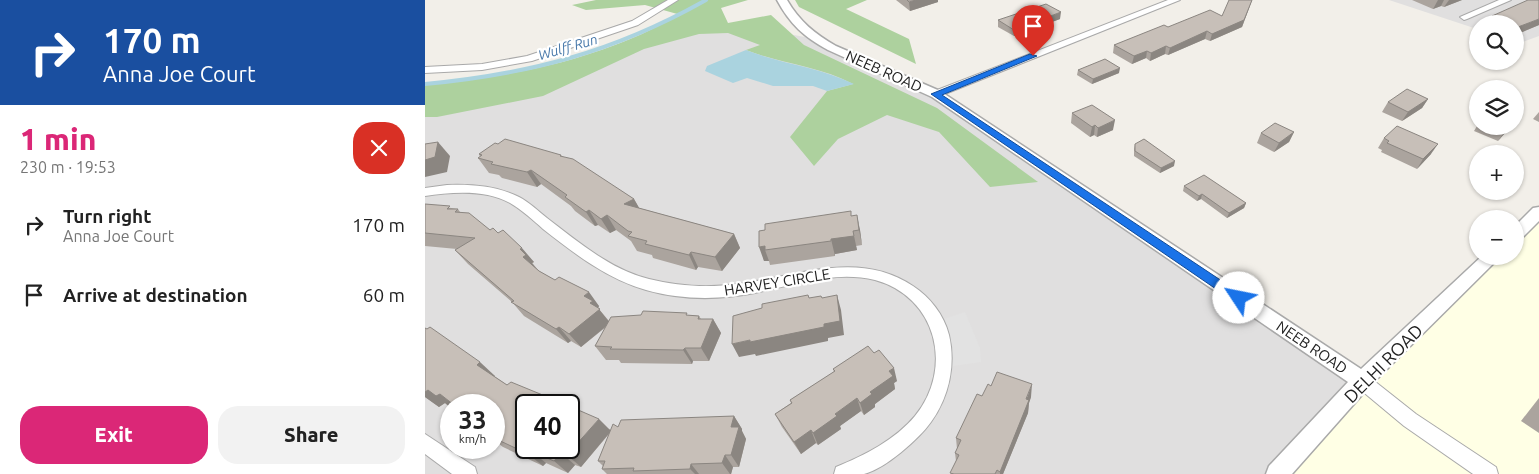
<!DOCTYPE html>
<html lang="en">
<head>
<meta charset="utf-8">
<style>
	body { margin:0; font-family:Ubuntu,sans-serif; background:#f2f2f2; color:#222; height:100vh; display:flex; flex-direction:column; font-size:19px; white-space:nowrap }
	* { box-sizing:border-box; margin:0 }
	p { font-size:16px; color:#767676 }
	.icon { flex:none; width:28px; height:28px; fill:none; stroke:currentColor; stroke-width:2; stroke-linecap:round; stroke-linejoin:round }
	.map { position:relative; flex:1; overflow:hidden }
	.panel { display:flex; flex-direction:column; background:#fff; width:425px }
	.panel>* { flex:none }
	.top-card { background:#1a4fa0; color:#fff; overflow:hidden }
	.controls { position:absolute; left:1044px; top:15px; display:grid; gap:10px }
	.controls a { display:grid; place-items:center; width:55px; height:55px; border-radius:50%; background:#fff; box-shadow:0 1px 4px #0004; font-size:25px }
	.speed { position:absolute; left:15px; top:394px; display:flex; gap:10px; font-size:25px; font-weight:700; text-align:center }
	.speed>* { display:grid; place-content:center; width:65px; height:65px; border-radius:50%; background:#fff; box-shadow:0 1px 4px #0004; line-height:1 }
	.speed small { font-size:12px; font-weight:400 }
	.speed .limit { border:2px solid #111; border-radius:8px; background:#fff; color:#111 }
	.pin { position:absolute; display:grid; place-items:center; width:42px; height:42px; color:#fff; margin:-51px -21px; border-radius:50% 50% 50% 0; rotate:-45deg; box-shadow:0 0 5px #0007 }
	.pin .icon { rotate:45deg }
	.me { position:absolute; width:55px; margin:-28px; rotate:304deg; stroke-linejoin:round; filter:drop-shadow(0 0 4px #0008) }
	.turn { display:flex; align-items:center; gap:18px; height:105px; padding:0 20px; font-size:22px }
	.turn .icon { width:65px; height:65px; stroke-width:2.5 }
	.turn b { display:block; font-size:35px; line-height:42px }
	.round { display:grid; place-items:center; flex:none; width:52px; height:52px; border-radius:20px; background:#f2f2f2 }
	.headline { display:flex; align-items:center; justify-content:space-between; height:85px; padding:0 20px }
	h1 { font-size:30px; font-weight:800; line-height:38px; color:#db2777 }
	.button { display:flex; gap:10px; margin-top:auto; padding:10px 20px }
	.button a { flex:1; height:58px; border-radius:20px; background:#db2777; color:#fff; font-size:20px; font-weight:800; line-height:58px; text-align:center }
	.button a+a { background:#f2f2f2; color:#222 }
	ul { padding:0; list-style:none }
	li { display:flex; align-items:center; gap:15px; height:70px; padding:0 20px }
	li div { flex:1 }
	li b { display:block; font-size:19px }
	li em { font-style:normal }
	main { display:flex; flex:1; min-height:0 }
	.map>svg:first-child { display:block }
	.residential { fill:#e0dfdf; fill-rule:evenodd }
	.education { fill:#ffffe5 }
	.forest { fill:#add19e }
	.parking { fill:#e2e2e2 }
	.water { fill:#aad3df }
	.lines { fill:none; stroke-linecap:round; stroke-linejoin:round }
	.stream { stroke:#aad3df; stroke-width:4 }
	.minor-casing { stroke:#a9a9a9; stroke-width:2 }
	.tertiary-casing { stroke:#a9a9a9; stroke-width:3 }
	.minor { fill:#fff; fill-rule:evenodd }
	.tertiary { fill:#fff; fill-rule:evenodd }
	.wall { fill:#aba49e }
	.shaded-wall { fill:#8b8681 }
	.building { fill:#c7bfb8; stroke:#8b8681 }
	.route { fill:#1a73e8; stroke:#114b97 }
	.labels { text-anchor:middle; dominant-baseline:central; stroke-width:4.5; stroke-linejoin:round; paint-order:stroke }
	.far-water-label { font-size:14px; font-style:italic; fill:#4a7aab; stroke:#fff }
	.street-label { font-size:15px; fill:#222; stroke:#fff }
	.near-street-label { font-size:18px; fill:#222; stroke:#fff }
</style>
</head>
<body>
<main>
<section class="panel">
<div class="top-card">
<div class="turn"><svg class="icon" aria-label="right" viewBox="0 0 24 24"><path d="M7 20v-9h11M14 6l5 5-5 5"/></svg><div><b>170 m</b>Anna Joe Court</div></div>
</div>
<div class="headline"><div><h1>1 min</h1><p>230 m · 19:53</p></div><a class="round" style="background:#d93025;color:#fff"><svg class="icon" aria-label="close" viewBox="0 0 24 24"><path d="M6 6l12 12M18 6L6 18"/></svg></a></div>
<ul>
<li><svg class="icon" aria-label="right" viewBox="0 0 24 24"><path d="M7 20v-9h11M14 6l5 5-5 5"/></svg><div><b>Turn right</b><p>Anna Joe Court</p></div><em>170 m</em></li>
<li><svg class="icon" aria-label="arrive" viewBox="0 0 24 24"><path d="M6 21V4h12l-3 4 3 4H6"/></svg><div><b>Arrive at destination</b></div><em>60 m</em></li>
</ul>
<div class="button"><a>Exit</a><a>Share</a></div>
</section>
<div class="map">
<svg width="1114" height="474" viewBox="0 0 1114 474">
	<rect width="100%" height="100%" fill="#f2efe9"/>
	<g class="residential">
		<path d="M 964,0 L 1114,0 L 1114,36 L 1095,43 L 1090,41 L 1090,24 L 1052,24 L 1052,29 Z"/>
		<path d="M 257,15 L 391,39 L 511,94 L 937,381 L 852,474 L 0,474 L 0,84 L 78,75 L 136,63 L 191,45 ZM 26,405 L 69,405 L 69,448 L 26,448 ZM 101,405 L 144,405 L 144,448 L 101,448 Z"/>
	</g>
	<path class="education" d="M 1114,212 L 1114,474 L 852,474 L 1068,256 L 1090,256 L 1090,235 Z"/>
	<g class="forest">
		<path d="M 171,0 L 323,0 L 296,8 L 303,23 L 346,15 L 379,45 L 512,108 L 613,182 L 565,187 L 514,132 L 462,115 L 413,139 L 389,166 L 365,137 L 402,91 L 428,84 C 394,66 356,64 321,50 L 335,45 L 303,33 L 274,34 L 219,49 L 118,96 L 12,117 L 0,117 L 0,84 C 64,79 130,68 190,45 C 213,37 235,25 256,15 L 220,5 L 161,10 L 147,5 Z"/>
		<path d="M 370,0 L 442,0 L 421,9 L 484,39 L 491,64 L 374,7 Z"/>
	</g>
	<path class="parking" d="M 540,312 L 555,348 L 556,362 L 528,366 L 524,341 L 516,320 Z"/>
	<path class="water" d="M 321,50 C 356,64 395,67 429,84 L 402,91 L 388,86 L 348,86 L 322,78 L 308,83 L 280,71 L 282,66 Z"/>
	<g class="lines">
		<path class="stream" d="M 0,84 C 105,74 189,52 281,0"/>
		<g class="minor-casing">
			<g id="minor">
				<path d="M 243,0 L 253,0 L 213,25 L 107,61 L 57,70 L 0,73 L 0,67 L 57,64 L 102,56 L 207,21 Z"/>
				<path d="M 743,0 L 755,0 L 515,96 L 511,97 L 506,94 L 507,92 Z"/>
				<path d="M 1074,0 L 1086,0 L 1042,19 L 1039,20 L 1035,17 Z"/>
				<path d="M 22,185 C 46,184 73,186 94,197 C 104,202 113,211 122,218 C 152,241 186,270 224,279 C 252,286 283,288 312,284 C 371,277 433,249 488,286 C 505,297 519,315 524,335 C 531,365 524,397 506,422 C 494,439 460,469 439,474 C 430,474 418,474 409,474 L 411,467 C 440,455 470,440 490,416 C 529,368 512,297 450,280 C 410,270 369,285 330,293 C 295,300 256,300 221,290 C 182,279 150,254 118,229 C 108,220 97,210 85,203 C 61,189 26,192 0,196 L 0,188 Z"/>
				<path d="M 937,374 L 943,376 L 991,414 L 1071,467 L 1073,474 L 1048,474 L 979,426 L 931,386 L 929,381 L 931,376 Z"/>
				<path d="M 0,434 L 50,467 L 52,474 L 27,474 L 0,454 Z"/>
			</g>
		</g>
		<g class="tertiary-casing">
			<g id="tertiary">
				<path d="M 352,0 L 362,0 C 374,21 390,34 411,46 L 515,91 L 936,369 L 1057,256 L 1076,256 L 944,387 L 867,474 L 841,474 L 844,466 L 923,382 L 507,97 L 403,50 C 379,37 365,24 352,0 Z"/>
				<path d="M 1114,207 L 1114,221 L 1096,239 L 1090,241 L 1090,226 L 1108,208 Z"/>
			</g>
		</g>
		<use href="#minor" class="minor"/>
		<use href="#tertiary" class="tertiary"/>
	</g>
	<g class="wall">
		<path d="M 471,0 L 513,0 L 513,2 L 485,11 Z"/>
		<path d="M 827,0 L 817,27 L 785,41 L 780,39 L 743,55 L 740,54 L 725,61 L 721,58 L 707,64 L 688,53 L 689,45 L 743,27 L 797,16 Z"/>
		<path d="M 987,0 L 1037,0 L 1019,7 L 1016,6 L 1008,9 Z"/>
		<path d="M 1067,16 L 1114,25 L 1090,35 L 1090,24 L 1062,24 Z"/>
		<path d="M 635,19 L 589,36 L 573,27 L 573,20 Z"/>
		<path d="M 653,70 L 694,73 L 667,84 L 652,75 Z"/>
		<path d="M 1003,99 L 997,108 L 977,121 L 957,112 L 963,102 Z"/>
		<path d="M 1114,112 L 1114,122 L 1108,119 Z"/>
		<path d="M 647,113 L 688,130 L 672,137 L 669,135 L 665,137 L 646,123 Z"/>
		<path d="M 1052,126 L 1086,126 L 1073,141 L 1049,131 Z"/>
		<path d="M 869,132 L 864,142 L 849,152 L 832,143 L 836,133 Z"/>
		<path d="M 959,138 L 1006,154 L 992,169 L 956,152 L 957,150 L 953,148 Z"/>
		<path d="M 710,144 L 749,166 L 735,173 L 709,156 L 709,149 Z"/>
		<path d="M 54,154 L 136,155 L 137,156 L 209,199 L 214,208 L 309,234 L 315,248 L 297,271 L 273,267 L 271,270 L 228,258 L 227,255 L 212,251 L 206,241 L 191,230 L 185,233 L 173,225 L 170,226 L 150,211 L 146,206 L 116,184 L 112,187 L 77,178 L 74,175 L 64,173 L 53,158 L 55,157 Z"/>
		<path d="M 759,186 L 821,203 L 819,208 L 802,218 L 776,199 L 772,201 L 758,191 Z"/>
		<path d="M 0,204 L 33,209 L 35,212 L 65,230 L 109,262 L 107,263 L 114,271 L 174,306 L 173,308 L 184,321 L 264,315 L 274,316 L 276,319 L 288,319 L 296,333 L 284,361 L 268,361 L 267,364 L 196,363 L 194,360 L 181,360 L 170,346 L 181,327 L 156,347 L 146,341 L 143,343 L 99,316 L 87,302 L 43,264 L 30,250 L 32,249 L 0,246 Z"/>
		<path d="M 427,216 L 435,230 L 437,245 L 431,246 L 432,250 L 410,254 L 410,256 L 345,265 L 344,261 L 339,261 L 334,231 Z"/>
		<path d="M 0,328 L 70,376 L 69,376 L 82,385 L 186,430 L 193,427 L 309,416 L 317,429 L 317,431 L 321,439 L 314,467 L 308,467 L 306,474 L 182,474 L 177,469 L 178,466 L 173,461 L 184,434 L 156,467 L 150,465 L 143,473 L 121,463 L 118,466 L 78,447 L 69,440 L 69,405 L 26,405 L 26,408 L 20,403 L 14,407 L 0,397 Z"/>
		<path d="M 408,369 L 472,381 L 469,383 L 470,389 L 450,404 L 450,407 L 439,415 L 436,411 L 415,426 L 416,429 L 393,445 L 391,443 L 376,454 L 357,427 L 350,414 L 366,403 L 365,400 L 409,372 Z"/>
		<path d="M 557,396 L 606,397 L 604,403 L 603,413 L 578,474 L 526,474 L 531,461 L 530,453 L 532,449 L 531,438 Z"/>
		<path d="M 1114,398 L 1114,433 L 1096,421 Z"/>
	</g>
	<g class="shaded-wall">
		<path d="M 491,0 L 513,0 L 513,2 L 485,11 L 484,2 Z"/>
		<path d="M 827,0 L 817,27 L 785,41 L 787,34 Z"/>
		<path d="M 1013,0 L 1019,0 L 1016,6 L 1008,9 Z"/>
		<path d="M 1024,0 L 1037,0 L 1019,7 Z"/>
		<path d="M 636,12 L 635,19 L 589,36 L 589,30 Z"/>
		<path d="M 1114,19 L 1114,25 L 1090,35 L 1090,30 L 1093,27 Z"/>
		<path d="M 782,31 L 780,39 L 743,55 L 745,48 Z"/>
		<path d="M 741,46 L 740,54 L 725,61 L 726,53 Z"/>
		<path d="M 722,51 L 721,58 L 707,64 L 709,56 Z"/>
		<path d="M 695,68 L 694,73 L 667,84 L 668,79 Z"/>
		<path d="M 1003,99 L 997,108 L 977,121 L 983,112 Z"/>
		<path d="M 690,120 L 688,130 L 672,137 L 673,128 Z"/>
		<path d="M 670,125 L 669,135 L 665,137 L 667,127 Z"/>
		<path d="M 1085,126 L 1086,126 L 1073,141 L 1080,131 Z"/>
		<path d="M 869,132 L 864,142 L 849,152 L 854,143 Z"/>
		<path d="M 13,142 L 25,156 L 22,172 L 0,177 L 0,160 Z"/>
		<path d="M 1013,144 L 1006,154 L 992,169 L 998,159 Z"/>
		<path d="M 750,161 L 749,166 L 735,173 L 736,168 Z"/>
		<path d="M 106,170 L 116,184 L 112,187 L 102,172 Z"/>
		<path d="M 777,194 L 776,199 L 772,201 L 774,196 Z"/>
		<path d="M 209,199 L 217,213 L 199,204 Z"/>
		<path d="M 821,203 L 819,208 L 802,218 L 804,213 Z"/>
		<path d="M 164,210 L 173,225 L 170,226 L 161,212 Z"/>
		<path d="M 182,215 L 191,230 L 185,233 L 176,219 Z"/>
		<path d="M 432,215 L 435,230 L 437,245 L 434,230 Z"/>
		<path d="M 428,231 L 432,250 L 410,254 L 410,256 L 406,239 Z"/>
		<path d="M 309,234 L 315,248 L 297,271 L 290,257 Z"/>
		<path d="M 340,246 L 340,250 L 344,261 L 339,261 L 334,247 Z"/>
		<path d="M 97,248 L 109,262 L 107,263 L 112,269 L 98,257 L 95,249 Z"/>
		<path d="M 266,252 L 273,267 L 271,270 L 264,255 Z"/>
		<path d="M 164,292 L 174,306 L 173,308 L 185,323 L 156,347 L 144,334 L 159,296 Z"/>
		<path d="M 412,295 L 416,310 L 419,335 L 403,338 L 403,341 L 331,356 L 330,354 L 314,357 L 307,344 L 399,324 Z"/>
		<path d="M 288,319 L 296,333 L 284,361 L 276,348 Z"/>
		<path d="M 134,327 L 146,341 L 143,343 L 131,329 Z"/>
		<path d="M 260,348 L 268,361 L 267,364 L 258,350 Z"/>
		<path d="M 55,362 L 70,376 L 67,378 L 52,365 Z"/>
		<path d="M 469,368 L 472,381 L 469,383 L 470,389 L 450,404 L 450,407 L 439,415 L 435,403 L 464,371 Z"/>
		<path d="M 607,384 L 606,397 L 604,403 L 603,413 L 578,474 L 575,474 L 575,472 Z"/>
		<path d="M 3,390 L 15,394 L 29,405 L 26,405 L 26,408 L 20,403 L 14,407 L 0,397 L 0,392 Z"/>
		<path d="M 432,398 L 436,411 L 415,426 L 416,429 L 393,445 L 388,433 L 410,414 Z"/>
		<path d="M 309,416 L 317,429 L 317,431 L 321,439 L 314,467 L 306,455 L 306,427 Z"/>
		<path d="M 174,419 L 186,431 L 156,467 L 142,455 Z"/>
		<path d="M 386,430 L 391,443 L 376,454 L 369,442 Z"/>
		<path d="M 106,451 L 121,463 L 118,466 L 103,454 Z"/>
		<path d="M 136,453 L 150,465 L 143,473 L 129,461 Z"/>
		<path d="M 300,455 L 308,467 L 306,474 L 305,474 L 297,463 Z"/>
		<path d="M 266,464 L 274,474 L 270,474 L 265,469 Z"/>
	</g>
	<g class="building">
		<path d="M 482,0 L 491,0 L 484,2 Z"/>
		<path d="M 804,0 L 827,0 L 819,20 L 787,34 L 782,31 L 745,48 L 741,46 L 726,53 L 722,51 L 709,56 L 689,45 L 739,25 L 743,27 L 785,10 L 797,16 Z"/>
		<path d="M 1103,0 L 1114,0 L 1114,19 L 1093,27 L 1090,30 L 1090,24 L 1069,24 L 1075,19 L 1067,16 Z"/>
		<path d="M 621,4 L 636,12 L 589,30 L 573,20 Z"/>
		<path d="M 680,59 L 695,68 L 668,79 L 653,70 Z"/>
		<path d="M 982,89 L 1003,99 L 983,112 L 963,102 Z"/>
		<path d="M 667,105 L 690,120 L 673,128 L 670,125 L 667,127 L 647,113 Z"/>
		<path d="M 850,123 L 869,132 L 854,143 L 836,133 Z"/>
		<path d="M 972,126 L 1013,144 L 998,159 L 962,143 L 964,141 L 959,138 Z"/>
		<path d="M 1069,126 L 1085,126 L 1080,131 Z"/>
		<path d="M 80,139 L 136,155 L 135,156 L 148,159 L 209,199 L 199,204 L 309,234 L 290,257 L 266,252 L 264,255 L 220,244 L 222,241 L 203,236 L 207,232 L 203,231 L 182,215 L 176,219 L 164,210 L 161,212 L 140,197 L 142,195 L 106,170 L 102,172 L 66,164 L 68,162 L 53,158 L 57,155 L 54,154 L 70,143 L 73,144 Z"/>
		<path d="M 719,139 L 750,161 L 736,168 L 710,151 L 710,144 Z"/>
		<path d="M 13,142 L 10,157 L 0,160 L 0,144 Z"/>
		<path d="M 779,175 L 821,203 L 804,213 L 777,194 L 774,196 L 759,186 Z"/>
		<path d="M 0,204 L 25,206 L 22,209 L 33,209 L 30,212 L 44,213 L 65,230 L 68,228 L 73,233 L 78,230 L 97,248 L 95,249 L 101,255 L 98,257 L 114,271 L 130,280 L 134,277 L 164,292 L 159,296 L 168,301 L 165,303 L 175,309 L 144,334 L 134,327 L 131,329 L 86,302 L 89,301 L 30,250 L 50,238 L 0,233 Z"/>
		<path d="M 426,211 L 426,216 L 432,215 L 434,230 L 428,231 L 429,236 L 406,239 L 406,241 L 340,250 L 340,246 L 334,247 L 334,231 L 340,230 L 340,224 Z"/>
		<path d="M 383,295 L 384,298 L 396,296 L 397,298 L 412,295 L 415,321 L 399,324 L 399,327 L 325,342 L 325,340 L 307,344 L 308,316 L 337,308 L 337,304 Z"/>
		<path d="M 218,311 L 262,313 L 261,315 L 274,316 L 273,319 L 288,319 L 276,348 L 260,348 L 258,350 L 185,349 L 187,347 L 170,346 L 186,317 L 216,315 Z"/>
		<path d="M 5,327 L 55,362 L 52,365 L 82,385 L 86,382 L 142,405 L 101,405 L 101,448 L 144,448 L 144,406 L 174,419 L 142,455 L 136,453 L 129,461 L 106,451 L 103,454 L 69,438 L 69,405 L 29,405 L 15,394 L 11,396 L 3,390 L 0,392 L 0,328 L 2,329 Z"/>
		<path d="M 443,346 L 449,353 L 454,350 L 469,368 L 464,371 L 468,376 L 445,392 L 447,394 L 435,403 L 432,398 L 410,414 L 412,416 L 388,433 L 386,430 L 369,442 L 350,414 L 367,403 L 365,400 L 410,371 L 408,369 Z"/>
		<path d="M 572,372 L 607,384 L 601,399 L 604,400 L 575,472 L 572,470 L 570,474 L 529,474 L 525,473 L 534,455 L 530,453 L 536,440 L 531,438 L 552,394 L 557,396 L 563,384 L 566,386 Z"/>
		<path d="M 309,416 L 306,427 L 314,427 L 306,455 L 300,455 L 297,463 L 266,464 L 265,469 L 208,471 L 209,468 L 177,469 L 180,461 L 173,461 L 188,424 L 193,427 L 196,420 Z"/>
	</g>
	<path class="route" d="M 605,54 L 612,56 L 517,95 L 818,295 L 820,298 L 818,302 L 810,302 L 506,94 Z"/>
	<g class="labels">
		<g class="far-water-label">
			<text transform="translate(143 47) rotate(-16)">Wulff Run</text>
		</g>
		<g class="street-label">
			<text transform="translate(459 71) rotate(24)">NEEB ROAD</text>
			<text transform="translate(352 282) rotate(-9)">HARVEY CIRCLE</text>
			<text transform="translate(887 347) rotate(34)">NEEB ROAD</text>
		</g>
		<g class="near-street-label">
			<text transform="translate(958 363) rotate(-45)">DELHI ROAD</text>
		</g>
	</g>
</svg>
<div class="controls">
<a><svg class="icon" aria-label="search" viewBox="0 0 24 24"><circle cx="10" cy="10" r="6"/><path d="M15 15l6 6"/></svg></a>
<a><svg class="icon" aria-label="layers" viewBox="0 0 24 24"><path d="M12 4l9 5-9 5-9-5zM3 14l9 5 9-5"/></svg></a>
<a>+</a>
<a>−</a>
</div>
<div class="speed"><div>33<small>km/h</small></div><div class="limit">40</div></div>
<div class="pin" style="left:608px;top:56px;background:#d93025"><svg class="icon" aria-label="arrive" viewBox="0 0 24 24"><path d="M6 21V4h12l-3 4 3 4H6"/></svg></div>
<svg class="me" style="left:814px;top:298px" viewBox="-20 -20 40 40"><circle r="19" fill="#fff"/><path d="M0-13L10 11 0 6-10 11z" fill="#1a73e8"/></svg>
</div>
</main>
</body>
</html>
